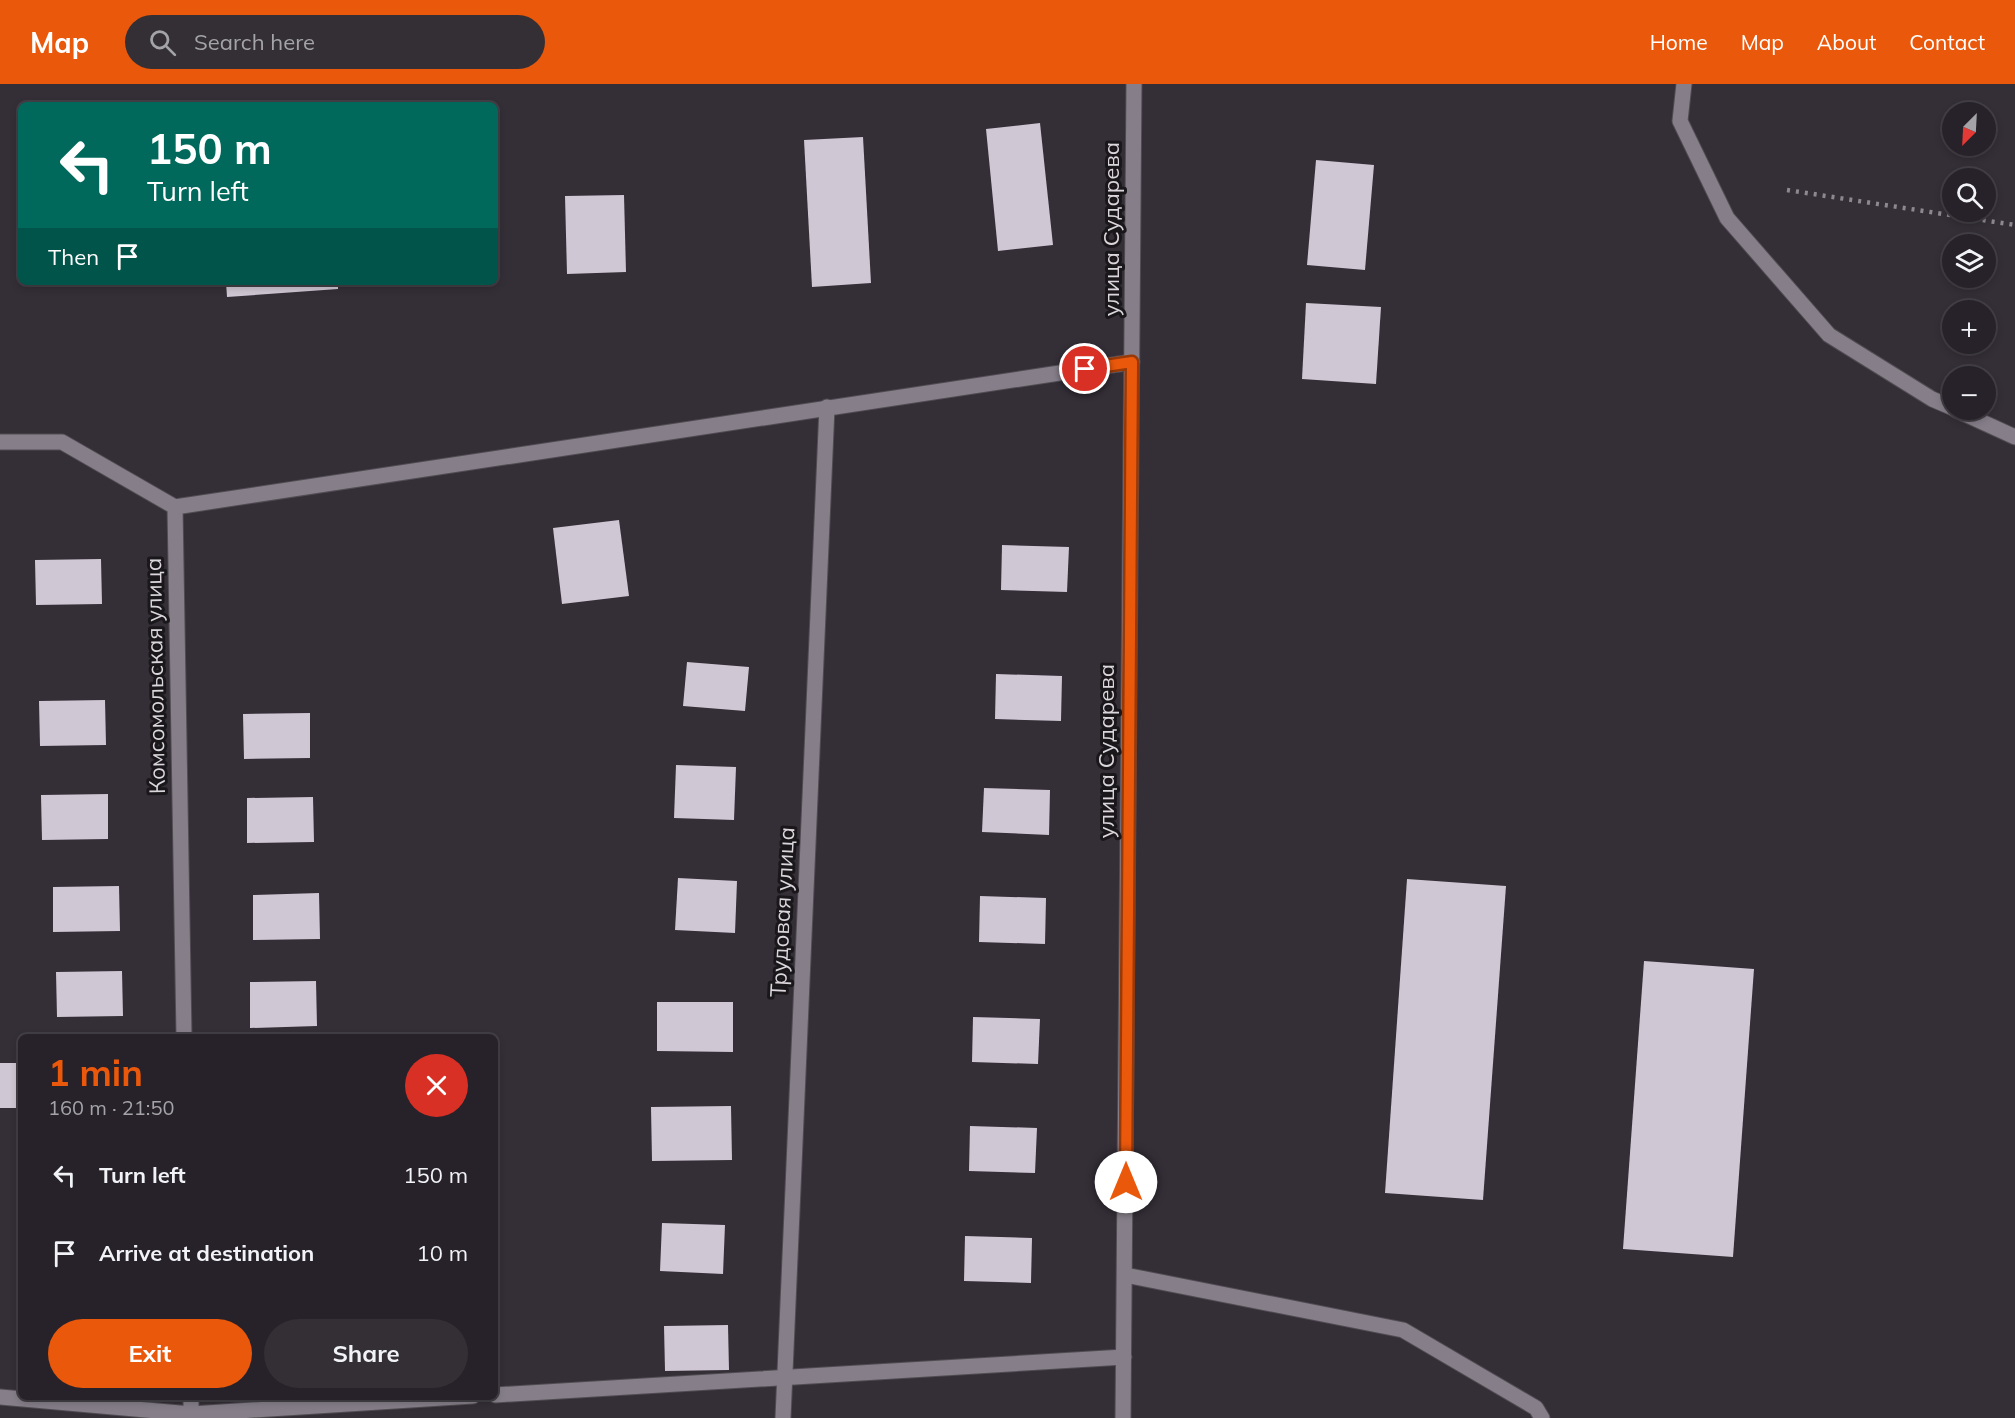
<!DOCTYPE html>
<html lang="en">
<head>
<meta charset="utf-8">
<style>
	body { margin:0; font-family:Mulish,sans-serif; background:#332f35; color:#f1f3f6; height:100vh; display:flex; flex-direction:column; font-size:22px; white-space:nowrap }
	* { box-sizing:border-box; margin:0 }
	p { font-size:20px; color:#a4a4a8 }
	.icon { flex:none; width:33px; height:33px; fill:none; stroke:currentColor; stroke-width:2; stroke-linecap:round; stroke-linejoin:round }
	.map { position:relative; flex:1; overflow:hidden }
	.details { position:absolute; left:18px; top:950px; width:480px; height:366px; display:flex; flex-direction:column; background:#272229; border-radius:9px; box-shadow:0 3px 9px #0003,0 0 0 2px #433f46 }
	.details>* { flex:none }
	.banner { position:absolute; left:18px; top:18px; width:480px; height:183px; border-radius:9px; box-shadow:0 3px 9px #0003,0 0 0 2px #433f46; background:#00695c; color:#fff; overflow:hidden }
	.needle { width:39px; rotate:204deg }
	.fabs { position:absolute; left:1942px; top:18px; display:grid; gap:12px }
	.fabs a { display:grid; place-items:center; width:54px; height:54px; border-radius:50%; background:#272229; box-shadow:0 3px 9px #0003,0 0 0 2px #433f46; font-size:30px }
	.pin { position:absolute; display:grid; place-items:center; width:51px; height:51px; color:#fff; margin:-26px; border:3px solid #fff; border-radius:50%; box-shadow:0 2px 6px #0007 }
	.me { position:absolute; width:66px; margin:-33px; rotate:0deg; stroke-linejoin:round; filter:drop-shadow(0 0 4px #0008) }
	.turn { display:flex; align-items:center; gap:21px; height:126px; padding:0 30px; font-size:27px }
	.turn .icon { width:78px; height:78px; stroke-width:2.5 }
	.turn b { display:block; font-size:42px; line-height:51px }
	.then { display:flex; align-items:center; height:57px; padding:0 30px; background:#0003; gap:12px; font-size:22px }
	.round { display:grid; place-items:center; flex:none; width:63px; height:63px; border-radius:32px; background:#332f35 }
	.head { display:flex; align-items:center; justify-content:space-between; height:102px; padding:0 30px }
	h1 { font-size:36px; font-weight:700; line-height:45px; color:#ea580c }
	.button { display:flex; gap:12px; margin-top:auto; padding:12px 30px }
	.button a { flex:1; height:69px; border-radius:36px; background:#ea580c; color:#fff; font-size:24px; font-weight:700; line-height:69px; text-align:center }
	.button a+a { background:#332f35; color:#f1f3f6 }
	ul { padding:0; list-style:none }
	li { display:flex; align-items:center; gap:18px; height:78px; padding:0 30px }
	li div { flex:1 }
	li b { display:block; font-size:22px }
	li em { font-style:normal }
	header { display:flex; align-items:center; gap:36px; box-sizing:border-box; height:84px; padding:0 30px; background:#ea580c; color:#fff }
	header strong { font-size:28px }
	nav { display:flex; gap:33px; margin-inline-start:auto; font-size:21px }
	.search { width:420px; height:54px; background:#332f35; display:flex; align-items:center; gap:15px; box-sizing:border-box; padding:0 21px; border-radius:33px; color:#a4a4a8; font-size:22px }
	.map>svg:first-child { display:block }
	.building { fill:#cfc7d3 }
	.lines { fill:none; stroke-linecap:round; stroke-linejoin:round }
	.minor-casing { stroke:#514c53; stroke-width:17 }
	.minor { stroke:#867f8a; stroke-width:15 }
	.rail { stroke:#8d888f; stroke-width:4.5; stroke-dasharray:3 6; stroke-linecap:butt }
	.route-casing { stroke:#983908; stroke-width:15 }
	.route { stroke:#ea580c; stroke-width:10 }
	.labels { text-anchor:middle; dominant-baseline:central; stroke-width:6; stroke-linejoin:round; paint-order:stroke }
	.street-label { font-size:22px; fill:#dad6dc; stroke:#1a171b }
</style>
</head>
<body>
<header>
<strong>Map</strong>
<div class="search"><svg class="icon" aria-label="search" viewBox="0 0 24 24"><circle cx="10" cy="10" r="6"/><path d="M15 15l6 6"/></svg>Search here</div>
<nav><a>Home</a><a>Map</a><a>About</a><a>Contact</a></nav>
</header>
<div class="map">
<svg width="2015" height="1334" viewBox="0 0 2015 1334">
	<rect width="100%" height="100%" fill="#342e37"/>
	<g class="building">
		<path d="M 1040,39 L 1053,161 L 998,167 L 986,45 Z"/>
		<path d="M 863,53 L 871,199 L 812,203 L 804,56 Z"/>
		<path d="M 1316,76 L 1374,81 L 1365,186 L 1307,181 Z"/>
		<path d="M 624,111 L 626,188 L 567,190 L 565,112 Z"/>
		<path d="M 226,198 L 338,198 L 338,205 L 227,213 Z"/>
		<path d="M 388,198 L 460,198 L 460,200 L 388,203 Z"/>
		<path d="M 1306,219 L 1381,223 L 1376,300 L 1302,295 Z"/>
		<path d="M 619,436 L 629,512 L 562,520 L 553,444 Z"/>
		<path d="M 1002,461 L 1069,463 L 1067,508 L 1001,506 Z"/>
		<path d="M 101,475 L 102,520 L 36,521 L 35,476 Z"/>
		<path d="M 687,578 L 749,583 L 745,627 L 683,622 Z"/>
		<path d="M 996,590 L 1062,592 L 1061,637 L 995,635 Z"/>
		<path d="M 105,616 L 106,661 L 40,662 L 39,617 Z"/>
		<path d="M 310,629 L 310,674 L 244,675 L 243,630 Z"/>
		<path d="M 676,681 L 736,683 L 734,736 L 674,734 Z"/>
		<path d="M 984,704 L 1050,706 L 1049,751 L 982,748 Z"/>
		<path d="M 108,710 L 108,755 L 42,756 L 41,711 Z"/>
		<path d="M 313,713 L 314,758 L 247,759 L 247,714 Z"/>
		<path d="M 678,794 L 737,797 L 735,849 L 675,846 Z"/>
		<path d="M 1407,795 L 1506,802 L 1483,1116 L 1385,1109 Z"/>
		<path d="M 119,802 L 120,847 L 53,848 L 53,803 Z"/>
		<path d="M 319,809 L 320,855 L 253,856 L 253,811 Z"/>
		<path d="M 980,812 L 1046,814 L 1045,860 L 979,858 Z"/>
		<path d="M 1644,877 L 1754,885 L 1733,1173 L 1623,1165 Z"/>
		<path d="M 122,887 L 123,932 L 57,933 L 56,888 Z"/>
		<path d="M 316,897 L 317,942 L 250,944 L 250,898 Z"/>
		<path d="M 657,918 L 733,918 L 733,968 L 657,967 Z"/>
		<path d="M 973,933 L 1040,935 L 1038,980 L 972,978 Z"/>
		<rect x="0" y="979" width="21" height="45"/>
		<path d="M 731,1022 L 732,1076 L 652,1077 L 651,1023 Z"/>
		<path d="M 970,1042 L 1037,1044 L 1035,1089 L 969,1087 Z"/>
		<path d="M 662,1139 L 725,1141 L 723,1190 L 660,1187 Z"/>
		<path d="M 965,1152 L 1032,1154 L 1031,1199 L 964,1197 Z"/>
		<path d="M 728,1241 L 729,1286 L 665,1287 L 664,1242 Z"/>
	</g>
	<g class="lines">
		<g class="minor-casing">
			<g id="minor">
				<path d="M 1684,0 L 1680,37 L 1727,134 L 1829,251 L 1932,315 L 1953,324"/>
				<path d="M 1956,326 L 2015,353"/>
				<path d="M 0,358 L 62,358 L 175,423 L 184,952"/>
				<path d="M 175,423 L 1132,278"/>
				<path d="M 1125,1191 L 1403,1246 L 1536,1324 L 1542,1334"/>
				<path d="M 495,1311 L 1124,1273"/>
				<path d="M 191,1312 L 191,1334"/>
				<path d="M 0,1313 L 191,1330 L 473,1312"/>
				<path d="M 783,1334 L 827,323"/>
				<path d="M 1123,1334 L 1134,0"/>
			</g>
		</g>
		<use href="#minor" class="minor"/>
		<path class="rail" d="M 1787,106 L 2015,141"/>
	</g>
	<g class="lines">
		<g class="route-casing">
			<path id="route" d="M 1085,285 L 1132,278 L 1126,1098"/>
		</g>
		<use href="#route" class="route"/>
	</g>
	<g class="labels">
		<g class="street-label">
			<text transform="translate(1111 145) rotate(-90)">улица Сударева</text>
			<text transform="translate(155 592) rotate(-91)">Комсомольская улица</text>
			<text transform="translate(1106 667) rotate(-90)">улица Сударева</text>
			<text transform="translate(782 828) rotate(-87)">Трудовая улица</text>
		</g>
	</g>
</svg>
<div class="fabs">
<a><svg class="needle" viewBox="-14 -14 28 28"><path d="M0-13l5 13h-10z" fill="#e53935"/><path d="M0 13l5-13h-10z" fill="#a4a4a8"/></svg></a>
<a><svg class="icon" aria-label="search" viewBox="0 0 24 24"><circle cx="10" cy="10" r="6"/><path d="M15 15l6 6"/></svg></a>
<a><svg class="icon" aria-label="layers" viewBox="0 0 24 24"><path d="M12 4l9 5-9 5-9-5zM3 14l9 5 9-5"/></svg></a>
<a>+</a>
<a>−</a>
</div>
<div class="pin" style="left:1085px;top:285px;background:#d93025"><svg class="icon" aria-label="arrive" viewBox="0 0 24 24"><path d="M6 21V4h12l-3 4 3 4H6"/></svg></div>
<svg class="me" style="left:1126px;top:1098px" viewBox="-20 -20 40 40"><circle r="19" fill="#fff"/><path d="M0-13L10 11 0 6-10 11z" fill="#ea580c"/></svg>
<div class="banner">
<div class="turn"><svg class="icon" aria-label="left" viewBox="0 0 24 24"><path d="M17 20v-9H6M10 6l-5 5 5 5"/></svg><div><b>150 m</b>Turn left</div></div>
<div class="then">Then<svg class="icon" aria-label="arrive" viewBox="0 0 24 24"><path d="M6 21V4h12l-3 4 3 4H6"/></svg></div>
</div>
<section class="details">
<div class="head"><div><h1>1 min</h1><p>160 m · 21:50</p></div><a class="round" style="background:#d93025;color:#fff"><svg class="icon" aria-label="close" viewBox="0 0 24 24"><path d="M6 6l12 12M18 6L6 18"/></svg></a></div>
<ul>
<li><svg class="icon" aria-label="left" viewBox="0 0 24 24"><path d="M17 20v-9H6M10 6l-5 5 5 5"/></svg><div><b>Turn left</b></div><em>150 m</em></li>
<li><svg class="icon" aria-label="arrive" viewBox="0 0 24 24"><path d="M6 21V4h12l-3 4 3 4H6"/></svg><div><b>Arrive at destination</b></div><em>10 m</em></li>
</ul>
<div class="button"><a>Exit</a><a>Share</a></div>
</section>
</div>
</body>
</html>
